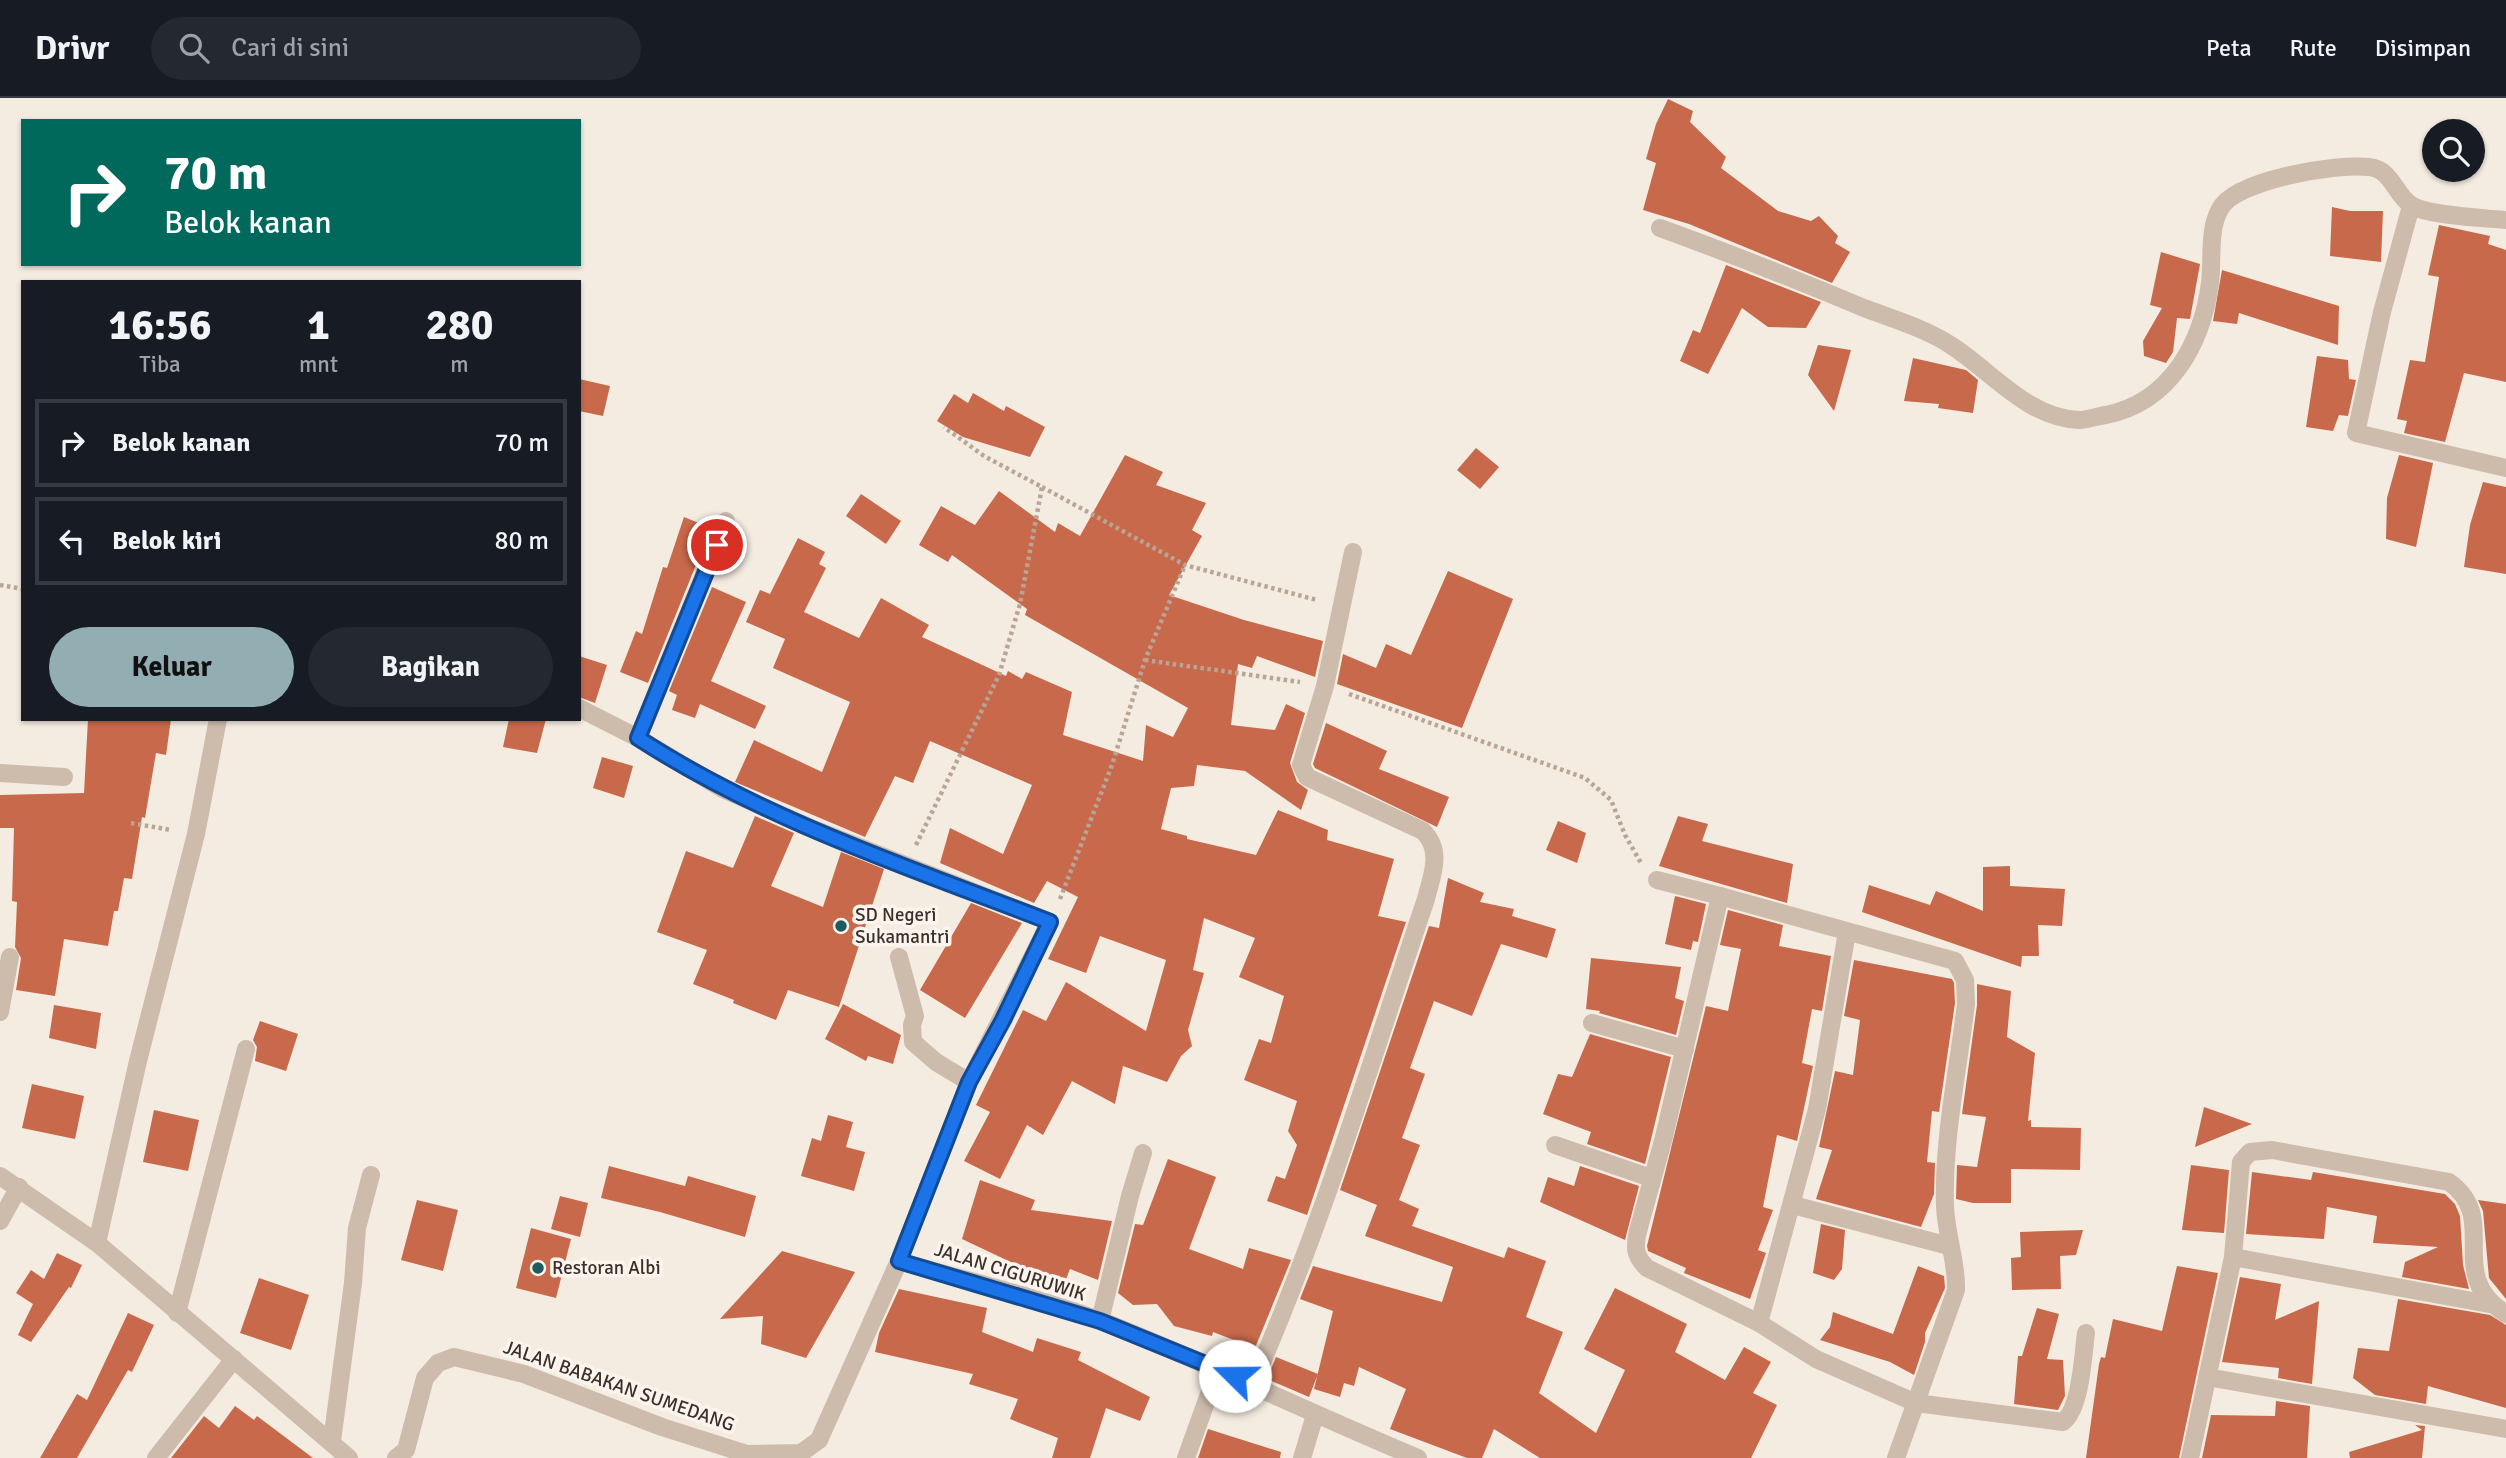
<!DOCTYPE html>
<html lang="id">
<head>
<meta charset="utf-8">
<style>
	body { margin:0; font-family:Signika,sans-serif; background:#242831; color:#f1f3f6; height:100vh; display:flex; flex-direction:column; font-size:26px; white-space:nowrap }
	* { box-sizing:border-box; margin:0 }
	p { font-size:23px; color:#9ea1a6 }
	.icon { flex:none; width:38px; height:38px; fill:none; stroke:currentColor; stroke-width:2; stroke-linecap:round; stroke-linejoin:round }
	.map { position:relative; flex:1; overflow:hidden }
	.details { position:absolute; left:21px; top:182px; width:560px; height:441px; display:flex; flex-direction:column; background:#171b24; border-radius:0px; box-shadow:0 2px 5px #0004 }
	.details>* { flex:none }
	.hud { position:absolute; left:21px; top:21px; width:560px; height:147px; border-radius:0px; box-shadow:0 2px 5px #0004; background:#00695c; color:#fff; overflow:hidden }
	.fabs { position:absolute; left:2422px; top:21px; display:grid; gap:14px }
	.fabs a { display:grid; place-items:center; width:63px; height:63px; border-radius:50%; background:#171b24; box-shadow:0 2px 5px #0004; font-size:35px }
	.pin { position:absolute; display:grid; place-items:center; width:60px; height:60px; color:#fff; margin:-30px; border:4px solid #fff; border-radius:50%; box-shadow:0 2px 7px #0007 }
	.me { position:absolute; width:77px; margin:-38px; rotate:292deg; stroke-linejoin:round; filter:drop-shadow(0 0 5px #0008) }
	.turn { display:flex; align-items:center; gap:24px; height:147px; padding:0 28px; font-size:32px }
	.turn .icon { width:91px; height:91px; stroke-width:2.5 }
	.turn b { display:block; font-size:49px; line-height:60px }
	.eta { display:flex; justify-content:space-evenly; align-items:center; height:119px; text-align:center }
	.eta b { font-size:42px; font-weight:800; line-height:49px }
	.action { display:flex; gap:14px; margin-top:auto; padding:14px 28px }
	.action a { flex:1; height:80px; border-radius:42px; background:#92aeb2; color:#111; font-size:28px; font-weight:800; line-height:80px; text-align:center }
	.action a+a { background:#242831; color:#f1f3f6 }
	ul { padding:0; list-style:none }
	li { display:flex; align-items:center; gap:21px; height:88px; margin:0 14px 10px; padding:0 14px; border:4px solid #363941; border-radius:0px }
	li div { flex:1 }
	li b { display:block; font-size:26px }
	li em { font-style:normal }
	header { display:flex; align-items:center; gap:42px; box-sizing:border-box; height:98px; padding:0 35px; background:#171b24; border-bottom:2px solid #363941 }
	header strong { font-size:33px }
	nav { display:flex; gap:38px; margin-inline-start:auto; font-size:24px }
	.search { width:490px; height:63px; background:#242831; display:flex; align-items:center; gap:18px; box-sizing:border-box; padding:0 24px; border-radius:38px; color:#9ea1a6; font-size:26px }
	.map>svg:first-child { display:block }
	.building { fill:#c8694b }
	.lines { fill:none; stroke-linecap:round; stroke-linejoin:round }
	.path { stroke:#b9a596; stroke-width:4.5; stroke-dasharray:3.5 3.5; stroke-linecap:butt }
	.service { stroke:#cdbbac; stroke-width:18 }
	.minor { stroke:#cdbbac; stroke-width:18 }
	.route-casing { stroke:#114b97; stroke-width:18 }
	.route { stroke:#1a73e8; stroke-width:12 }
	.poi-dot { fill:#1f5a5e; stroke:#fbf5ee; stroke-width:2.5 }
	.labels { text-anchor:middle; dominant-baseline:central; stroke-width:7; stroke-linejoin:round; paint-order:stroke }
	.poi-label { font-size:19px; fill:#3b302b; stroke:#fbf5ee; text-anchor:start }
	.street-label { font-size:19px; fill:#3b302b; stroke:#fbf5ee }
</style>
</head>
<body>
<header>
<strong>Drivr</strong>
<div class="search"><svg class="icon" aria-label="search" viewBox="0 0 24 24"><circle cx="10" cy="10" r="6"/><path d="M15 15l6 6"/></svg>Cari di sini</div>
<nav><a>Peta</a><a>Rute</a><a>Disimpan</a></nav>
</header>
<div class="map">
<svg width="2506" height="1360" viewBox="0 0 2506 1360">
	<rect width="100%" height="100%" fill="#f4ebe1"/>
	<g class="building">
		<path d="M 1668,1 L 1693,13 L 1690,24 L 1726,59 L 1721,70 L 1778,113 L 1811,123 L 1819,118 L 1838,138 L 1835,145 L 1850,154 L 1832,185 L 1689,126 L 1643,112 L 1656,65 L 1646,61 L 1656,26 Z"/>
		<path d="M 2332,109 L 2350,113 L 2383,113 L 2381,164 L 2330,158 Z"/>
		<path d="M 2439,127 L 2490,138 L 2488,146 L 2506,152 L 2506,284 L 2464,275 L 2445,344 L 2404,335 L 2407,323 L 2397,321 L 2410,262 L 2425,264 L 2439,179 L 2428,177 Z"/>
		<path d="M 2161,154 L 2200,166 L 2190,221 L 2177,220 L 2173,254 L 2166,265 L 2144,258 L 2143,243 L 2162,210 L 2150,207 Z"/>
		<path d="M 1726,167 L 1821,204 L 1806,230 L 1768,229 L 1742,210 L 1708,276 L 1680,263 L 1693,232 L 1700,235 Z"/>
		<path d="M 2222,172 L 2339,208 L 2338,247 L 2239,215 L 2237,226 L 2213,223 Z"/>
		<path d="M 1818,247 L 1851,252 L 1834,313 L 1808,277 Z"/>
		<path d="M 2317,258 L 2348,262 L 2349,281 L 2356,282 L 2348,318 L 2339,317 L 2333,333 L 2306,329 Z"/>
		<path d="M 1913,260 L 1966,272 L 1978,282 L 1973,315 L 1938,310 L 1939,306 L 1904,303 Z"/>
		<path d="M 579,281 L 610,288 L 603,318 L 579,313 Z"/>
		<path d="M 973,295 L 1004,313 L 1006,308 L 1045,329 L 1030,359 L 963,339 L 937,323 L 954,296 L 968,305 Z"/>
		<path d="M 1476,350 L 1499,369 L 1480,391 L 1457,372 Z"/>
		<path d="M 1125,357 L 1163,374 L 1156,387 L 1206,405 L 1192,432 L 1202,438 L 1169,497 L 1244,522 L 1323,543 L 1315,579 L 1257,558 L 1252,570 L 1238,566 L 1231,627 L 1275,632 L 1286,606 L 1305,615 L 1290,665 L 1297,684 L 1308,692 L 1301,712 L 1245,673 L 1197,667 L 1194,688 L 1171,690 L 1161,731 L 1187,738 L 1187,741 L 1256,757 L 1278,712 L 1328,732 L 1327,742 L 1394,761 L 1378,818 L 1406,824 L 1307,1117 L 1267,1103 L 1276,1078 L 1285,1081 L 1297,1047 L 1288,1033 L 1297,1003 L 1244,982 L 1259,941 L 1271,945 L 1284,898 L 1239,879 L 1255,840 L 1204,820 L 1193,872 L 1204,875 L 1188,932 L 1192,948 L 1181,958 L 1167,984 L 1123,968 L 1115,1006 L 1072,983 L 1043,1037 L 1027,1027 L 1000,1081 L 964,1063 L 990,1014 L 976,1007 L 1023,912 L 1046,923 L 1066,884 L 1146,933 L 1166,862 L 1100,838 L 1086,875 L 1048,861 L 1078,799 L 1047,783 L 1034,805 L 940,765 L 950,730 L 1003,756 L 1032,687 L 930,643 L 913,685 L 895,678 L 865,739 L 735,684 L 754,642 L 822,674 L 850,604 L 773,570 L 785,541 L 746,524 L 760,492 L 770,496 L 798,440 L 825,454 L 819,466 L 826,470 L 804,514 L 859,540 L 881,500 L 929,527 L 922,539 L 1006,578 L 1008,573 L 1022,581 L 1026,574 L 1072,594 L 1063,637 L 1143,663 L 1146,627 L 1173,639 L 1188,610 L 1025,517 L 1027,511 L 952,457 L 948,464 L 919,447 L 941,408 L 975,427 L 999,393 L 1055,434 L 1058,425 L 1080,438 Z"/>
		<path d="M 2399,357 L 2433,365 L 2416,449 L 2386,441 L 2387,400 Z"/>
		<path d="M 2483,384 L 2506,389 L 2506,476 L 2464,469 L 2470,427 Z"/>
		<path d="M 861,396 L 901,423 L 886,446 L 846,418 Z"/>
		<path d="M 684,419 L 711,430 L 648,585 L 620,574 L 636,533 L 642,536 L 663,469 L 667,470 Z"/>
		<path d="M 1448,473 L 1513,501 L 1462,630 L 1337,586 L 1343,556 L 1376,570 L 1386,546 L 1411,557 Z"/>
		<path d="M 712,489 L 746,504 L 711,583 L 766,608 L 755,631 L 700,606 L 695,620 L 672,612 L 677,597 L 669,593 Z"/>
		<path d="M 579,558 L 607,567 L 595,605 L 579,599 Z"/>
		<path d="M 88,621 L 171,621 L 166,657 L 156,655 L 145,720 L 142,719 L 132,781 L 124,780 L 118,813 L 114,813 L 108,848 L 64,841 L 55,898 L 16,892 L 21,860 L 15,849 L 17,804 L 12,803 L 14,730 L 0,730 L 0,697 L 84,695 Z"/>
		<path d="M 509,621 L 546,621 L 537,655 L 503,649 Z"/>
		<path d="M 1326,625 L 1387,653 L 1379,671 L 1449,699 L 1437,729 L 1315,670 L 1313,666 Z"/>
		<path d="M 602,659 L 633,668 L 624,700 L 593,690 Z"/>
		<path d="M 755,718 L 794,735 L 771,788 L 823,809 L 841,754 L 884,771 L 839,909 L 788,892 L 776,922 L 733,905 L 734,902 L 693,886 L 707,852 L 657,834 L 686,753 L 733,770 Z"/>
		<path d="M 1678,718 L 1708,726 L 1702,743 L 1793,766 L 1787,805 L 1659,768 Z"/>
		<path d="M 1558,723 L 1586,735 L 1577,765 L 1546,752 Z"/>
		<path d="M 2010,768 L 2010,788 L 2065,791 L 2062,828 L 2038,827 L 2039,858 L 2022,858 L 2021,869 L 1862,814 L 1869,787 L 1930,807 L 1936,793 L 1983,813 L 1983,769 Z"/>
		<path d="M 1448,780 L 1484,795 L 1480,804 L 1514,811 L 1512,818 L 1556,831 L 1547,860 L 1501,846 L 1472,918 L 1434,903 L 1410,970 L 1425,976 L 1402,1040 L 1420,1047 L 1399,1102 L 1419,1111 L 1412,1128 L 1504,1160 L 1508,1149 L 1546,1163 L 1526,1219 L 1563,1234 L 1539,1295 L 1596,1335 L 1625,1272 L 1584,1251 L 1615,1190 L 1687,1226 L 1675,1254 L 1725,1282 L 1744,1249 L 1771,1264 L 1753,1295 L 1777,1307 L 1751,1360 L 1540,1360 L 1494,1331 L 1482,1360 L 1467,1360 L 1390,1331 L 1406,1291 L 1359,1269 L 1354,1288 L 1344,1285 L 1340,1299 L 1314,1291 L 1333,1213 L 1300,1201 L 1313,1168 L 1442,1204 L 1453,1169 L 1365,1138 L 1377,1107 L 1340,1092 L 1429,828 L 1439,830 Z"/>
		<path d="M 1675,798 L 1706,806 L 1698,844 L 1693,843 L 1691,852 L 1665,846 Z"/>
		<path d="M 971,805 L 1022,825 L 965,920 L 920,892 Z"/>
		<path d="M 1728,812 L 1783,827 L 1779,848 L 1831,858 L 1822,913 L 1812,911 L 1802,965 L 1813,968 L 1797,1043 L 1777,1037 L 1763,1109 L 1773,1112 L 1758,1152 L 1766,1155 L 1750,1201 L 1684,1175 L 1686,1170 L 1648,1153 L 1647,1148 L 1706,908 L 1728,913 L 1741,851 L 1720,847 Z"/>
		<path d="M 1591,860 L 1681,869 L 1675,900 L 1684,903 L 1676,937 L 1599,915 L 1600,913 L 1586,911 Z"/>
		<path d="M 1854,862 L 1952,881 L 1954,885 L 1955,905 L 1939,1014 L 1932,1013 L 1927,1064 L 1935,1065 L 1934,1096 L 1921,1129 L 1816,1101 L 1832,1052 L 1819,1049 L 1835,973 L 1853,977 L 1860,922 L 1844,918 Z"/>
		<path d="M 1977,886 L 2011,893 L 2007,939 L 2035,955 L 2028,1023 L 2031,1022 L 2031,1029 L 2081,1030 L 2080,1072 L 2011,1071 L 2011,1105 L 1973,1105 L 1956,1101 L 1957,1067 L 1977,1069 L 1986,1019 L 1962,1016 L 1977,907 Z"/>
		<path d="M 843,906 L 901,937 L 893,966 L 868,958 L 866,963 L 825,941 Z"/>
		<path d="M 54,907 L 101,915 L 96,951 L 49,940 Z"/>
		<path d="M 260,923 L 298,936 L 286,973 L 255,963 L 257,949 L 253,942 Z"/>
		<path d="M 1590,936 L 1671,959 L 1645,1066 L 1587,1046 L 1591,1034 L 1543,1016 L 1558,976 L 1572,979 Z"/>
		<path d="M 32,986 L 84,998 L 75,1041 L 22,1030 Z"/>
		<path d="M 2204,1009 L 2252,1026 L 2195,1049 Z"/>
		<path d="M 154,1012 L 199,1022 L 188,1073 L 143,1064 Z"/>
		<path d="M 828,1017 L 853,1024 L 846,1049 L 865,1054 L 854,1093 L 801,1078 L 812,1040 L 821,1043 Z"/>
		<path d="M 1168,1061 L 1216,1079 L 1189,1151 L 1243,1171 L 1249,1150 L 1291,1162 L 1255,1250 L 1213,1234 L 1212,1238 L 1174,1228 L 1157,1206 L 1133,1207 L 1118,1195 L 1135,1126 L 1143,1127 Z"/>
		<path d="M 2191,1067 L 2229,1072 L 2224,1135 L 2182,1132 Z"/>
		<path d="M 609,1068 L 685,1088 L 688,1078 L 756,1098 L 745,1139 L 660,1114 L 601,1100 Z"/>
		<path d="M 1580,1068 L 1639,1088 L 1625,1142 L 1540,1104 L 1548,1079 L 1574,1088 Z"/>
		<path d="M 2252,1074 L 2311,1082 L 2313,1074 L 2445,1096 L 2455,1106 L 2460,1118 L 2463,1167 L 2469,1191 L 2402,1179 L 2405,1164 L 2438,1149 L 2373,1145 L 2377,1118 L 2327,1109 L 2324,1141 L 2246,1136 Z"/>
		<path d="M 980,1082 L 1035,1102 L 1031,1112 L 1112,1123 L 1098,1182 L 1070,1171 L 1063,1189 L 962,1141 Z"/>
		<path d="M 560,1098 L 588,1105 L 580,1139 L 551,1131 Z"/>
		<path d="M 417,1102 L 458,1112 L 443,1173 L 401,1162 Z"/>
		<path d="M 2478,1102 L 2506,1106 L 2506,1201 L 2489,1180 L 2483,1113 Z"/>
		<path d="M 1821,1126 L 1845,1132 L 1842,1171 L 1834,1182 L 1813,1175 Z"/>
		<path d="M 531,1130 L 571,1141 L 556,1200 L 516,1190 Z"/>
		<path d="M 2083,1132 L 2076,1157 L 2060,1158 L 2061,1191 L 2012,1192 L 2011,1160 L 2021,1159 L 2020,1134 Z"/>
		<path d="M 782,1153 L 855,1174 L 806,1260 L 761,1246 L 763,1218 L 720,1221 Z"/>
		<path d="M 57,1155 L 82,1167 L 71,1190 L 69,1189 L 31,1244 L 18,1237 L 33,1206 L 16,1195 L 31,1172 L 44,1181 Z"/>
		<path d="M 1918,1168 L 1944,1178 L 1945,1190 L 1925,1235 L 1925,1244 L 1914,1277 L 1890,1264 L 1820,1242 L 1830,1229 L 1833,1214 L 1893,1236 Z"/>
		<path d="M 2177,1168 L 2218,1175 L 2179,1360 L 2086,1360 L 2099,1266 L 2101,1259 L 2105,1260 L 2113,1221 L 2162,1233 Z"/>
		<path d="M 2240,1179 L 2281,1186 L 2275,1222 L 2319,1203 L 2312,1286 L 2278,1280 L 2279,1270 L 2222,1264 Z"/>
		<path d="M 259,1180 L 309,1197 L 291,1252 L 240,1235 Z"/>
		<path d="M 899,1191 L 987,1210 L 982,1234 L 1033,1254 L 1037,1240 L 1081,1254 L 1078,1262 L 1150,1299 L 1140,1323 L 1106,1310 L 1090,1360 L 1052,1360 L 1058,1340 L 1010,1321 L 1018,1301 L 969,1286 L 973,1276 L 875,1254 L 879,1235 Z"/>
		<path d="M 2398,1201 L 2490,1217 L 2506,1227 L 2506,1310 L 2428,1288 L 2426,1306 L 2375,1297 L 2353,1280 L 2358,1250 L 2389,1253 Z"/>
		<path d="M 2037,1210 L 2059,1216 L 2047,1261 L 2063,1262 L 2065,1298 L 2058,1312 L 2014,1306 L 2018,1258 L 2022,1258 Z"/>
		<path d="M 128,1215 L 154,1227 L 132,1274 L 128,1272 L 77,1360 L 40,1360 L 77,1296 L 87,1302 Z"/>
		<path d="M 1276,1259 L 1318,1276 L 1309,1299 L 1267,1281 Z"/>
		<path d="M 2276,1303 L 2310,1308 L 2307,1360 L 2202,1360 L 2211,1317 L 2275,1318 Z"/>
		<path d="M 235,1308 L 254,1322 L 257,1318 L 313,1360 L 171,1360 L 204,1318 L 219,1330 Z"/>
		<path d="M 2415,1327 L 2425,1328 L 2422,1360 L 2350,1360 L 2349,1354 L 2422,1332 Z"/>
		<path d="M 1208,1331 L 1281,1354 L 1280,1360 L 1198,1360 Z"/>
	</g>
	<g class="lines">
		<g class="path">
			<path d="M 1042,389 L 1185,467 L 1317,502"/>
			<path d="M 0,487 L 23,491"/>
			<path d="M 1145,562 L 1300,584"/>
			<path d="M 1349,596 L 1585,680 L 1611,702 L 1625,737 L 1641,765"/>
			<path d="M 131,725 L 171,732"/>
			<path d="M 916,747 L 999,577 L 1020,506 L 1042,389 L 984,358 L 944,329"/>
			<path d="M 1060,801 L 1112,667 L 1145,562 L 1185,467"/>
		</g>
		<g class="service">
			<path d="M 899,859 L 915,918 L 912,927 L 913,944 L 936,964 L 969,984"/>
			<path d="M 177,1215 L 246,951"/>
			<path d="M 1186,1360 L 1218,1271"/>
		</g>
		<g class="minor">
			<path d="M 2411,108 L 2382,214 L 2356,335 L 2506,370"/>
			<path d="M 1660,130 C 1729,155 1797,182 1864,210 C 1893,221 1927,231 1952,248 C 1992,274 2028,320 2079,322 C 2088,322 2097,318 2106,317 C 2170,304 2202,246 2210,185 C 2213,162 2208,132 2220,111 C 2235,82 2337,65 2369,69 C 2392,71 2395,97 2411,107 C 2428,118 2485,120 2506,122"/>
			<path d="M 638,640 L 726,423"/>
			<path d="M 0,675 L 64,679"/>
			<path d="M 1657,782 L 1720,798"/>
			<path d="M 0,914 L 10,859"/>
			<path d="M 1592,925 L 1685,951"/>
			<path d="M 1555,1047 L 1651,1080"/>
			<path d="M 0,1078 L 97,1145 L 349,1360"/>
			<path d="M 1793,1107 L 1949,1148"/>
			<path d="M 0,1123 L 19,1089"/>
			<path d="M 97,1145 L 138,963 L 196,736 L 218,621"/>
			<path d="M 2233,1159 L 2489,1206"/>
			<path d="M 899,1163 C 966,1183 1038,1199 1104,1224 C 1210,1266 1312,1316 1418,1360"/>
			<path d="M 1100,1223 L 1130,1098 L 1143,1055"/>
			<path d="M 1759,1225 L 1817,1011 L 1847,834"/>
			<path d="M 2207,1279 L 2506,1331"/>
			<path d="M 1253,1285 C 1322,1128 1371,963 1426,801 C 1432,777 1443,753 1423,733 L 1307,679 L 1301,667 L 1325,588 L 1353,454"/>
			<path d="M 332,1343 L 353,1185 L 357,1130 L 371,1077"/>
			<path d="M 156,1360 L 234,1261"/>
			<path d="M 396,1360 L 406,1352 L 425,1280 L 438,1265 L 454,1259 L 524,1276 L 662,1329 L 747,1356 L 801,1355 L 819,1342 L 899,1163 L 969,984 L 1050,824 L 813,731 L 723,691 L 638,640 L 579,610"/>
			<path d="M 1302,1360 L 1315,1317"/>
			<path d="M 1896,1360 L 1956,1192 C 1957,1164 1946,1137 1945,1108 C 1943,1041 1958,972 1966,906 L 1965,882 L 1955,863 L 1720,798 L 1664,1039 L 1638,1133 C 1634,1150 1635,1158 1647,1170 L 1759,1225 L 1816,1261 L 1916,1305 L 2063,1324 C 2081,1310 2083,1257 2086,1235"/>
			<path d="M 2190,1360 L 2233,1159 L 2241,1064 L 2250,1054 L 2272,1052 L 2449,1084 C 2502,1122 2443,1176 2506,1216"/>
		</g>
	</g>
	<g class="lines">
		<g class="route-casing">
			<path id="route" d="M 717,447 L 638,640 C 764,722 911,770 1050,824 L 1003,922 L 969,984 L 899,1163 L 1100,1223 L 1235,1278"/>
		</g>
		<use href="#route" class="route"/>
	</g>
	<g class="poi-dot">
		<circle cx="841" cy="828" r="7"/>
		<circle cx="538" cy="1170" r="7"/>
	</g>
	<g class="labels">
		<g class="poi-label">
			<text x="855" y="817">SD Negeri<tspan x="855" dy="22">Sukamantri</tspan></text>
			<text x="552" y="1170">Restoran Albi</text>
		</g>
		<g class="street-label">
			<text transform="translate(1010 1174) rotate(17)">JALAN CIGURUWIK</text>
			<text transform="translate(619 1288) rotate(19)">JALAN BABAKAN SUMEDANG</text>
		</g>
	</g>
</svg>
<div class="fabs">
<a><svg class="icon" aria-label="search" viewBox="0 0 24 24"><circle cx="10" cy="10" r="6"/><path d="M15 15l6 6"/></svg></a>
</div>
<div class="pin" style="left:717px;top:447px;background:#d93025"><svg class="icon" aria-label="arrive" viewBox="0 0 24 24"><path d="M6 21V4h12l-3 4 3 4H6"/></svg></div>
<svg class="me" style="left:1235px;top:1278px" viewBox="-20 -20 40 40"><circle r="19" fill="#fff"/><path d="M0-13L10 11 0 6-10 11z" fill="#1a73e8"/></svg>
<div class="hud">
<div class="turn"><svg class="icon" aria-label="right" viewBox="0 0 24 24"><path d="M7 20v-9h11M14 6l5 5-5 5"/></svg><div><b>70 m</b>Belok kanan</div></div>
</div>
<section class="details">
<div class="eta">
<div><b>16:56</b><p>Tiba</p></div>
<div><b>1</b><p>mnt</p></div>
<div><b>280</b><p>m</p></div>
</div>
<ul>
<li><svg class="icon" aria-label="right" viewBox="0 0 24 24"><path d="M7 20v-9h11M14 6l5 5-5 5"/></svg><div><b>Belok kanan</b></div><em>70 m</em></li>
<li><svg class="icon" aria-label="left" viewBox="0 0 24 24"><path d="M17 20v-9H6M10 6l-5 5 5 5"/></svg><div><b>Belok kiri</b></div><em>80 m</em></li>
</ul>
<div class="action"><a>Keluar</a><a>Bagikan</a></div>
</section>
</div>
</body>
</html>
